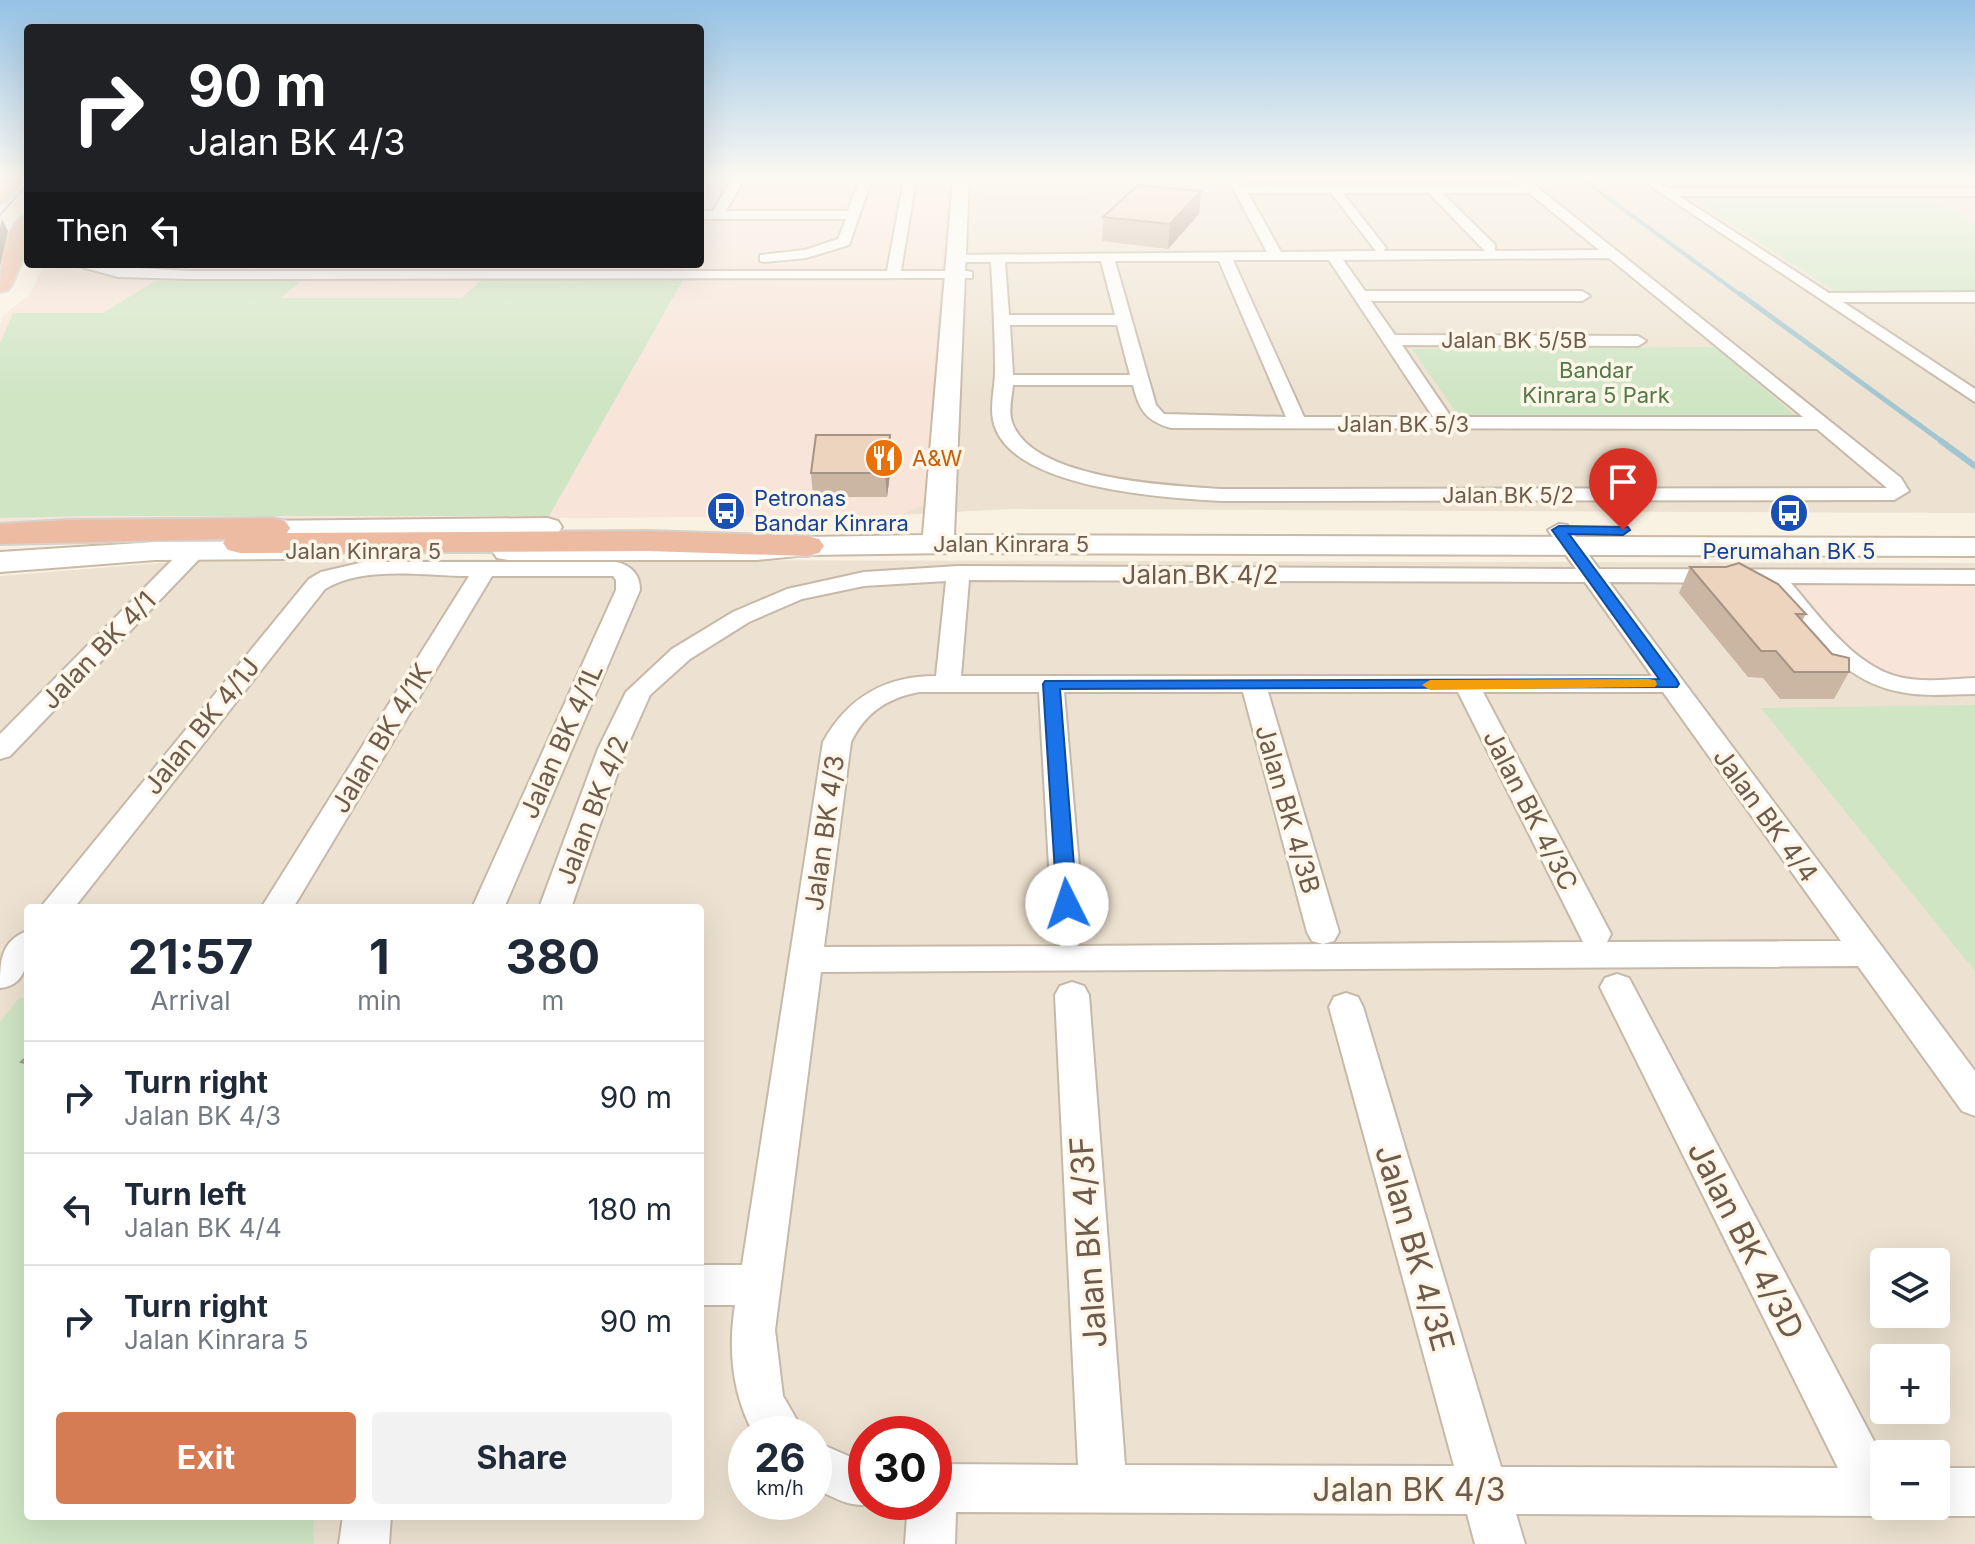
<!DOCTYPE html>
<html lang="en">
<head>
<meta charset="utf-8">
<style>
	body { margin:0; font-family:Inter,sans-serif; background:#f2f2f3; color:#1f2937; height:100vh; display:flex; flex-direction:column; font-size:30px; white-space:nowrap }
	* { box-sizing:border-box; margin:0 }
	p { font-size:26px; color:#747a83 }
	.icon { flex:none; width:44px; height:44px; fill:none; stroke:currentColor; stroke-width:2; stroke-linecap:round; stroke-linejoin:round }
	.map { position:relative; flex:1; overflow:hidden }
	.drawer { position:absolute; left:24px; top:904px; width:680px; height:616px; display:flex; flex-direction:column; background:#fff; border-radius:8px; box-shadow:0 8px 32px #0002 }
	.drawer>* { flex:none }
	.banner { position:absolute; left:24px; top:24px; width:680px; height:244px; border-radius:8px; box-shadow:0 8px 32px #0002; background:#202124; color:#fff; overflow:hidden }
	.controls { position:absolute; left:1870px; top:1248px; display:grid; gap:16px }
	.controls a { display:grid; place-items:center; width:80px; height:80px; border-radius:8px; background:#fff; box-shadow:0 8px 32px #0002; font-size:40px }
	.speed { position:absolute; left:728px; top:1416px; display:flex; gap:16px; font-size:40px; font-weight:700; text-align:center }
	.speed>* { display:grid; place-content:center; width:104px; height:104px; border-radius:50%; background:#fff; box-shadow:0 8px 32px #0002; line-height:1 }
	.speed small { font-size:20px; font-weight:400 }
	.speed .limit { border:12px solid #d22; background:#fff; color:#111 }
	.pin { position:absolute; display:grid; place-items:center; width:68px; height:68px; color:#fff; margin:-82px -34px; border-radius:50% 50% 50% 0; rotate:-45deg; box-shadow:0 0 8px #0007 }
	.pin .icon { rotate:45deg }
	.me { position:absolute; width:88px; margin:-44px; rotate:356deg; stroke-linejoin:round; filter:drop-shadow(0 0 6px #0008) }
	.turn { display:flex; align-items:center; gap:28px; height:168px; padding:0 32px; font-size:36px }
	.turn .icon { width:104px; height:104px; stroke-width:2.5 }
	.turn b { display:block; font-size:56px; line-height:68px }
	.then { display:flex; align-items:center; height:76px; padding:0 32px; background:#0003; gap:16px; font-size:30px }
	.eta { display:flex; justify-content:space-evenly; align-items:center; height:136px; text-align:center }
	.eta b { font-size:48px; font-weight:700; line-height:56px }
	.primary-button { display:flex; gap:16px; margin-top:auto; padding:16px 32px }
	.primary-button a { flex:1; height:92px; border-radius:8px; background:#d67c55; color:#fff; font-size:32px; font-weight:700; line-height:92px; text-align:center }
	.primary-button a+a { background:#f2f2f3; color:#1f2937 }
	ul { padding:0; list-style:none }
	li { display:flex; align-items:center; gap:24px; height:112px; padding:0 32px; border-top:2px solid #e0e1e3 }
	li div { flex:1 }
	li b { display:block; font-size:30px }
	li em { font-style:normal }
	.map>svg:first-child { display:block }
	.residential { fill:#ede2d1; fill-rule:evenodd }
	.commercial { fill:#f8e4d8 }
	.education { fill:#efe0f5 }
	.green { fill:#cfe5c4 }
	.lines { fill:none; stroke-linecap:round; stroke-linejoin:round }
	.stream-far2 { stroke:#a2c6d1; stroke-width:4 }
	.stream-far1 { stroke:#a2c6d1; stroke-width:5 }
	.stream { stroke:#a2c6d1; stroke-width:6 }
	.street-casing { stroke:#c6b9a9; stroke-width:4 }
	.secondary-casing { stroke:#c9b9a7; stroke-width:4 }
	.highway-casing { stroke:#d6d1cd; stroke-width:4 }
	.street { fill:#fff; fill-rule:evenodd }
	.secondary { fill:#fff; fill-rule:evenodd }
	.highway { fill:#edbba1; fill-rule:evenodd }
	.tram { stroke:#b6a4c1; stroke-width:2 }
	.wall { fill:#cbb6a3 }
	.shaded-wall { fill:#a59485 }
	.building { fill:#ecd4be; stroke:#a59485; stroke-width:2 }
	.route { fill:#1a73e8; stroke:#114b97; stroke-width:2 }
	.slow { fill:#f59e0b }
	.labels { text-anchor:middle; dominant-baseline:central; stroke-width:7; stroke-linejoin:round; paint-order:stroke }
	.far-street-label { font-size:22px; fill:#6e5b4c; stroke:#fdf6e9 }
	.far-park-label { font-size:22px; fill:#537949; stroke:#fdf6e9 }
	.far-food-label { font-size:22px; fill:#c56008; stroke:#fdf6e9; text-anchor:start }
	.far-transit-label { font-size:22px; fill:#164399; stroke:#fdf6e9; text-anchor:start }
	.street-label { font-size:26px; fill:#6e5b4c; stroke:#fdf6e9 }
	.near-street-label { font-size:32px; fill:#6e5b4c; stroke:#fdf6e9 }
</style>
</head>
<body>
<div class="map">
<svg width="1975" height="1544" viewBox="0 0 1975 1544">
	<rect width="100%" height="100%" fill="#f9f2e3"/>
	<g class="residential">
		<path d="M 700,179 L 1975,179 L 1975,513 L 1010,509 L 901,515 L 0,523 L 0,325 L 4,315 L 29,296 L 45,264 L 700,264 Z"/>
		<path d="M 208,559 L 1975,563 L 1975,1544 L 0,1544 L 0,576 ZM 28,908 L 700,908 L 700,1516 L 28,1516 ZM 1884,1262 L 1936,1262 L 1936,1314 L 1884,1314 ZM 1884,1358 L 1936,1358 L 1936,1410 L 1884,1410 ZM 746,1434 L 814,1434 L 814,1502 L 746,1502 ZM 866,1434 L 934,1434 L 934,1502 L 866,1502 ZM 1884,1454 L 1936,1454 L 1936,1506 L 1884,1506 Z"/>
	</g>
	<g class="commercial">
		<path d="M 700,179 L 948,179 L 925,504 L 901,515 L 0,523 L 0,325 L 4,315 L 29,296 L 45,264 L 700,264 Z"/>
		<path d="M 1783,581 L 1975,581 L 1975,681 L 1902,681 L 1862,663 Z"/>
	</g>
	<path class="education" d="M 984,179 L 1210,179 L 1216,192 L 984,193 Z"/>
	<g class="green">
		<path d="M 989,179 L 1148,179 L 1152,191 L 989,191 Z"/>
		<path d="M 1687,195 L 1920,196 L 1975,222 L 1975,293 L 1836,292 Z"/>
		<path d="M 482,279 L 683,280 L 549,516 L 91,516 L 0,518 L 0,343 L 13,313 L 103,313 L 155,281 L 301,281 L 280,298 L 462,298 Z"/>
		<path d="M 1715,347 L 1798,418 L 1458,415 L 1412,349 Z"/>
		<path d="M 1975,705 L 1975,971 L 1761,708 Z"/>
		<path d="M 28,997 L 28,1516 L 313,1516 L 314,1544 L 0,1544 L 0,1022 L 19,998 Z"/>
	</g>
	<g class="lines">
		<path class="stream-far2" d="M 1582,179 L 1742,296"/>
		<path class="stream-far1" d="M 1740,294 L 1944,443"/>
		<path class="stream" d="M 1941,441 L 1975,466"/>
		<g class="street-casing">
			<g id="street">
				<path d="M 732,179 L 744,179 L 726,211 L 848,211 L 860,179 L 872,179 L 849,245 L 806,258 L 765,262 L 760,261 L 760,255 L 805,250 L 838,239 L 846,219 L 700,219 L 700,211 L 713,211 Z"/>
				<path d="M 904,179 L 916,179 L 901,271 L 967,271 L 972,272 L 972,278 L 189,279 L 118,277 L 71,264 L 189,271 L 887,271 Z"/>
				<path d="M 1228,179 L 1240,179 L 1243,185 L 1521,185 L 1514,179 L 1527,179 L 1901,478 L 1909,491 L 1894,500 L 1222,501 C 1167,498 1006,489 993,420 C 990,404 995,387 995,371 C 995,334 993,299 991,262 L 957,262 L 952,261 L 952,255 L 1267,252 ZM 1248,193 L 1331,193 L 1376,251 L 1281,252 ZM 1343,193 L 1429,193 L 1485,251 L 1383,251 L 1386,248 ZM 1442,193 L 1529,193 L 1599,250 L 1495,251 L 1495,245 ZM 1609,258 L 1803,417 L 1451,417 L 1402,345 L 1638,346 L 1646,341 L 1638,336 L 1395,335 L 1371,301 L 1582,301 L 1590,296 L 1582,291 L 1365,291 L 1343,260 ZM 1233,260 L 1329,260 L 1433,417 L 1304,417 ZM 1101,261 L 1115,315 L 1009,315 L 1005,262 ZM 1115,261 L 1219,261 L 1286,417 L 1164,414 L 1156,405 ZM 1010,325 L 1117,325 L 1130,375 L 1013,375 ZM 1013,385 L 1133,385 C 1139,410 1146,421 1171,428 L 1817,429 L 1887,488 L 1222,489 C 1172,486 1031,480 1012,422 C 1008,411 1012,397 1013,385 Z"/>
				<path d="M 1640,179 L 1654,179 L 1668,188 L 1975,188 L 1975,196 L 1679,196 L 1829,293 L 1975,292 L 1975,302 L 1843,302 L 1975,389 L 1975,402 Z"/>
				<path d="M 1559,524 L 1567,525 L 1599,569 L 1975,570 L 1975,584 L 1791,583 C 1819,616 1854,666 1899,677 C 1923,683 1951,679 1975,678 L 1975,694 C 1951,694 1925,697 1901,692 C 1841,682 1804,627 1766,583 L 1609,582 L 1975,1071 L 1975,1116 L 1962,1111 L 1858,966 L 821,972 L 775,1330 L 783,1396 L 805,1434 L 754,1434 C 732,1394 728,1350 735,1305 L 700,1305 L 700,1265 L 742,1265 L 823,742 C 848,697 885,676 936,676 L 946,581 L 864,586 L 802,599 L 749,622 L 690,659 L 650,695 L 626,749 L 571,908 L 539,908 L 598,749 L 626,692 L 672,649 L 733,612 L 787,589 L 864,572 L 958,566 L 1576,569 L 1548,530 ZM 969,580 L 1585,582 L 1652,676 L 961,676 ZM 919,692 L 1039,692 L 1053,936 L 1061,946 L 824,947 L 851,742 C 865,713 887,698 919,692 ZM 1064,692 L 1243,692 L 1307,932 L 1312,941 L 1323,944 L 1334,941 L 1339,932 L 1268,692 L 1458,692 L 1583,942 L 1077,946 L 1085,936 ZM 1483,692 L 1663,692 L 1841,941 L 1607,942 L 1611,934 Z"/>
				<path d="M 195,543 L 206,550 L 203,555 L 10,756 L 0,759 L 0,734 L 187,545 Z"/>
				<path d="M 364,562 L 617,562 C 632,566 640,575 640,590 L 504,908 L 472,908 L 616,590 L 616,580 L 613,576 L 492,576 L 293,908 L 261,908 L 469,576 C 424,576 365,565 325,589 L 74,908 L 40,908 L 309,579 L 321,572 Z"/>
				<path d="M 28,931 C 28,955 30,985 0,988 C 0,963 0,940 28,931 Z"/>
				<path d="M 1617,974 L 1629,978 L 1884,1460 L 1884,1506 L 1902,1506 L 1901,1509 L 1884,1516 L 1516,1514 L 1525,1544 L 1475,1544 L 1467,1514 L 956,1512 L 955,1544 L 905,1544 L 908,1502 L 934,1502 L 934,1464 L 1078,1465 L 1055,995 L 1060,986 L 1072,982 L 1084,986 L 1089,995 L 1125,1465 L 1454,1466 L 1329,1007 L 1334,997 L 1346,993 L 1358,997 L 1363,1007 L 1501,1467 L 1838,1468 L 1600,987 L 1605,978 Z"/>
				<path d="M 814,1441 L 853,1458 L 866,1459 L 866,1502 L 877,1502 C 855,1511 835,1498 814,1488 Z"/>
				<path d="M 1936,1468 L 1975,1468 L 1975,1516 L 1936,1516 L 1919,1509 L 1918,1506 L 1936,1506 Z"/>
				<path d="M 343,1516 L 391,1516 L 389,1544 L 339,1544 Z"/>
			</g>
		</g>
		<g class="secondary-casing">
			<g id="secondary">
				<path d="M 953,179 L 969,179 L 954,535 L 1975,538 L 1975,556 L 952,553 L 807,555 L 756,560 L 508,560 L 497,558 L 492,551 L 497,544 L 508,542 L 756,542 L 807,537 L 923,535 Z"/>
				<path d="M 547,518 L 558,521 L 562,527 L 558,533 L 547,536 L 247,539 L 236,536 L 232,530 L 236,524 L 247,521 Z"/>
				<path d="M 284,541 L 295,543 L 300,550 L 295,557 L 284,559 L 155,560 L 0,572 L 0,552 L 155,542 Z"/>
			</g>
		</g>
		<g class="highway-casing">
			<g id="highway">
				<path d="M 6,179 L 25,179 L 7,201 L 0,203 L 0,185 Z"/>
				<path d="M 28,215 L 28,246 L 12,285 L 8,290 L 0,292 C 0,272 4,221 28,215 Z"/>
				<path d="M 273,518 L 285,521 L 290,528 L 287,533 L 648,531 L 807,536 L 819,539 L 824,546 L 819,553 L 807,556 L 648,551 L 240,553 L 228,550 L 223,543 L 226,539 L 0,544 L 0,524 L 68,520 Z"/>
			</g>
		</g>
		<use href="#street" class="street"/>
		<use href="#secondary" class="secondary"/>
		<use href="#highway" class="highway"/>
		<path class="tram" d="M 0,215 L 28,183"/>
	</g>
	<g class="wall">
		<path d="M 1201,191 L 1199,214 L 1168,249 L 1102,241 L 1103,217 Z"/>
		<path d="M 890,435 L 892,458 L 887,497 L 813,497 L 811,473 Z"/>
		<path d="M 1690,567 L 1806,614 L 1802,621 L 1849,672 L 1834,699 L 1780,699 L 1763,678 L 1748,677 L 1679,593 Z"/>
	</g>
	<g class="shaded-wall">
		<path d="M 1201,191 L 1199,214 L 1168,249 L 1170,224 Z"/>
		<path d="M 2,219 L 8,231 L 0,266 L 0,228 Z"/>
		<path d="M 890,435 L 892,458 L 887,497 L 885,473 Z"/>
	</g>
	<g class="building">
		<path d="M 1138,185 L 1201,191 L 1170,224 L 1103,217 Z"/>
		<path d="M 816,435 L 890,435 L 885,473 L 811,473 Z"/>
		<path d="M 1739,563 L 1778,584 L 1806,614 L 1796,614 L 1832,654 L 1849,658 L 1849,672 L 1794,672 L 1776,651 L 1761,651 L 1690,567 L 1726,567 Z"/>
		<path d="M 28,1056 L 28,1064 L 21,1062 Z"/>
	</g>
	<linearGradient id="sky" x2="0" y2="1"><stop stop-color="#95c2e5"/><stop offset="0.45" stop-color="#fcf9f2"/><stop offset="1" stop-color="#fcf9f2" stop-opacity="0"/></linearGradient>
	<rect width="1975" height="395" fill="url(#sky)"/>
	<path class="route" d="M 1559,526 L 1628,527 L 1630,530 L 1623,535 L 1569,534 L 1677,680 L 1679,684 L 1677,687 L 1060,689 L 1077,904 L 1074,909 L 1060,909 L 1057,904 L 1043,684 L 1045,681 L 1659,679 L 1552,530 Z"/>
	<path class="slow" d="M 1649,679 L 1655,680 L 1657,684 L 1655,687 L 1430,690 L 1422,685 L 1430,680 Z"/>
	<defs>
		<g id="restaurant-disc" transform="scale(2)"><circle r="9.5" fill="#e8710a" stroke="#fdf6e9"/><path d="M-5-6h1v4h1v-4h1v4h1v-4h1v5L-1.5 .5V6h-2V.5L-5-1ZM5-6V6H3V1.5H1.5Q1.5-4 5-6Z" fill="#fff"/></g>
		<g id="bus-disc" transform="scale(2)"><circle r="9.5" fill="#1a4fb4" stroke="#fdf6e9"/><path d="M-5-6H5V4H4V6H2V4H-2V6H-4V4H-5ZM-3.5-4V0h7V-4ZM-3.5 1.2v1.5H-2V1.2ZM2 1.2v1.5H3.5V1.2Z" fill="#fff"/></g>
	</defs>
	<g fill-rule="evenodd">
		<use href="#restaurant-disc" x="884" y="458"/>
		<use href="#bus-disc" x="726" y="511"/>
		<use href="#bus-disc" x="1789" y="513"/>
	</g>
	<g class="labels">
		<g class="far-street-label">
			<text x="1514" y="340">Jalan BK 5/5B</text>
			<text x="1403" y="424">Jalan BK 5/3</text>
			<text x="1508" y="495">Jalan BK 5/2</text>
			<text x="1011" y="544">Jalan Kinrara 5</text>
			<text x="363" y="551">Jalan Kinrara 5</text>
		</g>
		<g class="far-park-label">
			<text x="1596" y="370">Bandar<tspan x="1596" dy="25">Kinrara 5 Park</tspan></text>
		</g>
		<g class="far-food-label">
			<text x="912" y="458">A&amp;W</text>
		</g>
		<g class="far-transit-label">
			<text x="754" y="498">Petronas<tspan x="754" dy="25">Bandar Kinrara</tspan></text>
			<text x="1789" y="551" text-anchor="middle">Perumahan BK 5</text>
		</g>
		<g class="street-label">
			<text x="1200" y="574">Jalan BK 4/2</text>
			<text transform="translate(98 650) rotate(-46)">Jalan BK 4/1</text>
			<text transform="translate(201 726) rotate(-51)">Jalan BK 4/1J</text>
			<text transform="translate(381 738) rotate(-59)">Jalan BK 4/1K</text>
			<text transform="translate(561 741) rotate(-66)">Jalan BK 4/1L</text>
			<text transform="translate(1288 809) rotate(74)">Jalan BK 4/3B</text>
			<text transform="translate(592 810) rotate(-69)">Jalan BK 4/2</text>
			<text transform="translate(1531 810) rotate(63)">Jalan BK 4/3C</text>
			<text transform="translate(1766 815) rotate(54)">Jalan BK 4/4</text>
			<text transform="translate(824 833) rotate(-82)">Jalan BK 4/3</text>
		</g>
		<g class="near-street-label">
			<text transform="translate(1746 1240) rotate(63)">Jalan BK 4/3D</text>
			<text transform="translate(1088 1242) rotate(-94)">Jalan BK 4/3F</text>
			<text transform="translate(1415 1248) rotate(74)">Jalan BK 4/3E</text>
			<text x="1409" y="1489">Jalan BK 4/3</text>
		</g>
	</g>
</svg>
<div class="controls">
<a><svg class="icon" aria-label="layers" viewBox="0 0 24 24"><path d="M12 4l9 5-9 5-9-5zM3 14l9 5 9-5"/></svg></a>
<a>+</a>
<a>−</a>
</div>
<div class="speed"><div>26<small>km/h</small></div><div class="limit">30</div></div>
<div class="pin" style="left:1623px;top:530px;background:#d93025"><svg class="icon" aria-label="arrive" viewBox="0 0 24 24"><path d="M6 21V4h12l-3 4 3 4H6"/></svg></div>
<svg class="me" style="left:1067px;top:904px" viewBox="-20 -20 40 40"><circle r="19" fill="#fff"/><path d="M0-13L10 11 0 6-10 11z" fill="#1a73e8"/></svg>
<div class="banner">
<div class="turn"><svg class="icon" aria-label="right" viewBox="0 0 24 24"><path d="M7 20v-9h11M14 6l5 5-5 5"/></svg><div><b>90 m</b>Jalan BK 4/3</div></div>
<div class="then">Then<svg class="icon" aria-label="left" viewBox="0 0 24 24"><path d="M17 20v-9H6M10 6l-5 5 5 5"/></svg></div>
</div>
<section class="drawer">
<div class="eta">
<div><b>21:57</b><p>Arrival</p></div>
<div><b>1</b><p>min</p></div>
<div><b>380</b><p>m</p></div>
</div>
<ul>
<li><svg class="icon" aria-label="right" viewBox="0 0 24 24"><path d="M7 20v-9h11M14 6l5 5-5 5"/></svg><div><b>Turn right</b><p>Jalan BK 4/3</p></div><em>90 m</em></li>
<li><svg class="icon" aria-label="left" viewBox="0 0 24 24"><path d="M17 20v-9H6M10 6l-5 5 5 5"/></svg><div><b>Turn left</b><p>Jalan BK 4/4</p></div><em>180 m</em></li>
<li><svg class="icon" aria-label="right" viewBox="0 0 24 24"><path d="M7 20v-9h11M14 6l5 5-5 5"/></svg><div><b>Turn right</b><p>Jalan Kinrara 5</p></div><em>90 m</em></li>
</ul>
<div class="primary-button"><a>Exit</a><a>Share</a></div>
</section>
</div>
</body>
</html>
